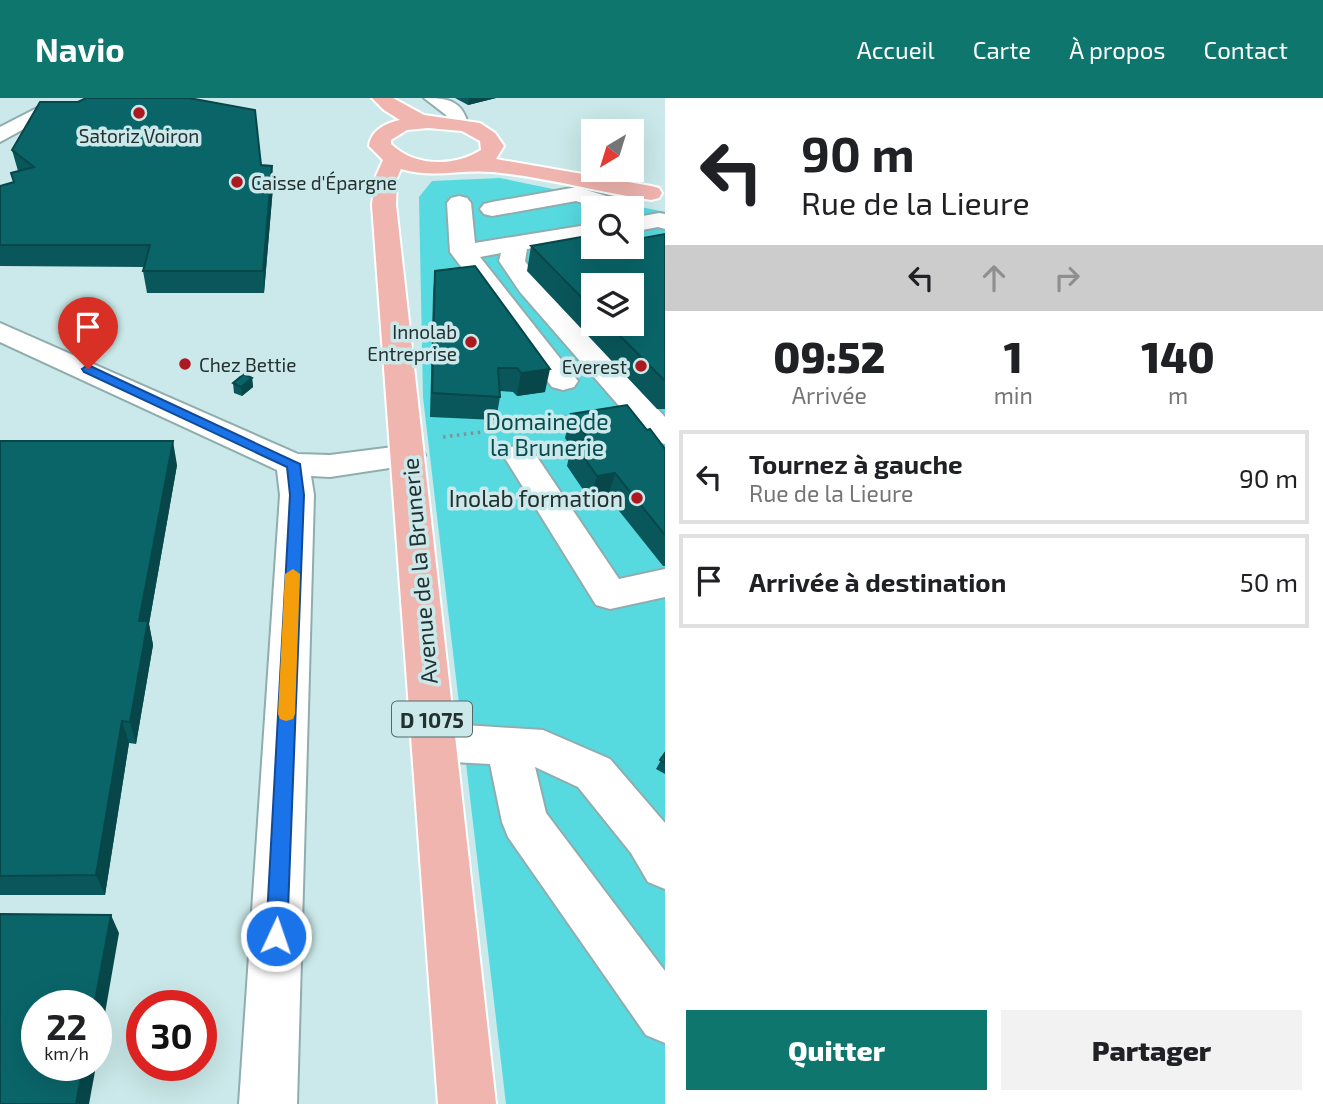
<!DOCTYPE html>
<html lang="fr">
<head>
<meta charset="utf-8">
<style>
	body { margin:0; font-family:"Exo 2",sans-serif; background:#f2f2f2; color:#202124; height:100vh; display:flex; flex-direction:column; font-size:26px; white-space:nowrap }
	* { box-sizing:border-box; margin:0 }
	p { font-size:23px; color:#757577 }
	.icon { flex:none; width:38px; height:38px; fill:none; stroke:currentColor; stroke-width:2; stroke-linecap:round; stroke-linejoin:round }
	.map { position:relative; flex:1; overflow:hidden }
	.drawer { display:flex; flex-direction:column; background:#fff; width:658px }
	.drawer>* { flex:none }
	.banner { background:#fff; color:#202124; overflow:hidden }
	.needle { width:46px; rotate:218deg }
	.controls { position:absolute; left:581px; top:21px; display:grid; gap:14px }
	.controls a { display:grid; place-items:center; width:63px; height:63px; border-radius:0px; background:#fff; box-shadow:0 7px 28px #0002; font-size:35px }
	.speed { position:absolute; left:21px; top:892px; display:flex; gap:14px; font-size:35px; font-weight:700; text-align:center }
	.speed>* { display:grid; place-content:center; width:91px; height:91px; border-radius:50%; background:#fff; box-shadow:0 7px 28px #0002; line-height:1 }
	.speed small { font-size:18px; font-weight:400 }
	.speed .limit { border:10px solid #d22; background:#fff; color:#111 }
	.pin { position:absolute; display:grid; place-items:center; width:60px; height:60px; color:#fff; margin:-72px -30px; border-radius:50% 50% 50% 0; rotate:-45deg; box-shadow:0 0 7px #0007 }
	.pin .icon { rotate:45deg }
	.me { position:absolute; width:77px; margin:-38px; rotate:3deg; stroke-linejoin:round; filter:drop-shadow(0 0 5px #0008) }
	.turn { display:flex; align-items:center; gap:24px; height:147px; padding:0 21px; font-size:32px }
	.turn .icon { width:91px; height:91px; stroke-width:2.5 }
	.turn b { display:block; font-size:49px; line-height:60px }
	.lanes { display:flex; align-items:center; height:66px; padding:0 21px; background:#0003; justify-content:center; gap:35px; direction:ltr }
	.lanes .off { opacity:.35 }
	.eta { display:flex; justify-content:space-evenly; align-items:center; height:119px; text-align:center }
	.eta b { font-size:42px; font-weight:800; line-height:49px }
	.primary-button { display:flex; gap:14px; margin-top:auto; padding:14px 21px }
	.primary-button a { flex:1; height:80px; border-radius:0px; background:#0f766e; color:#fff; font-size:28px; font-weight:800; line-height:80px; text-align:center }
	.primary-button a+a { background:#f2f2f2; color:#202124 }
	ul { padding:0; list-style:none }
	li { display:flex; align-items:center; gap:21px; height:94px; margin:0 14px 10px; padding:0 7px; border:4px solid #e0e0e0; border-radius:0px }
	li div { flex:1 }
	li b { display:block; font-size:26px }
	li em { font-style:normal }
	header { display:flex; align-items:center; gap:42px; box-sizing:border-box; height:98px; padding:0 35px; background:#0f766e; color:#fff }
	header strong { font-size:33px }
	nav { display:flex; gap:38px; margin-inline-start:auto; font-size:24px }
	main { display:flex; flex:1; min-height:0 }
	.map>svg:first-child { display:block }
	.green { fill:#57d9e0; fill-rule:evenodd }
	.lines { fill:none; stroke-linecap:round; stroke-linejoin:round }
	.minor-casing { stroke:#90adae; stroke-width:4 }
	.major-casing { stroke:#fff; stroke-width:4 }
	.path { stroke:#7e9394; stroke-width:3.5; stroke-dasharray:2.5 4.5; stroke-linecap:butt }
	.minor { fill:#fff; fill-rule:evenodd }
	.major { fill:#f1b5b0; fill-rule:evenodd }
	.wall { fill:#09575a; fill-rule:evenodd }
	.shaded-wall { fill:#07474a }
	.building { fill:#0a6569; stroke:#07474a; stroke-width:2 }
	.route { fill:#1a73e8; stroke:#114b97; stroke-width:2 }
	.slow { fill:#f59e0b }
	.poi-dot { fill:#ac1921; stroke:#cbe9ea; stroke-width:2.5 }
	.labels { text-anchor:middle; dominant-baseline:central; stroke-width:7; stroke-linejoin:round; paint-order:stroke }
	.far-poi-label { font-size:19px; fill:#242f30; stroke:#cbe9ea; text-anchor:start }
	.shield { fill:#cbe9ea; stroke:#566768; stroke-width:2 }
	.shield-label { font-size:21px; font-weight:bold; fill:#242f30 }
	.park-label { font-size:23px; fill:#064c50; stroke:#cbe9ea }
	.poi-label { font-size:23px; fill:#242f30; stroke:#cbe9ea; text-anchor:end }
	.street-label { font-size:23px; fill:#242f30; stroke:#cbe9ea }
</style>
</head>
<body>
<header>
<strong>Navio</strong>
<nav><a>Accueil</a><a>Carte</a><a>À propos</a><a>Contact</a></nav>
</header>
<main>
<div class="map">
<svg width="665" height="1006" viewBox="0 0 665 1006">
	<rect width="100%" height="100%" fill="#cbe9ea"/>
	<path class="green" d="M 500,80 L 665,114 L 665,1006 L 506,1006 L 423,299 L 419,99 L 432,83 ZM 593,110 L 632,110 L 632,149 L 593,149 ZM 593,187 L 632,187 L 632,226 L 593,226 Z"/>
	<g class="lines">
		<g class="minor-casing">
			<g id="minor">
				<path d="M 424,0 C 447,0 462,2 468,26 L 465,30 L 451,30 L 446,17 Z"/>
				<path d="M 37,10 L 44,12 L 47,16 L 44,20 L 0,44 L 0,29 Z"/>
				<path d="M 577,89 L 629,105 L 633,110 L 598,110 L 576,103 L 492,118 L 484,116 L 480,111 L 484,106 L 492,104 Z"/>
				<path d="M 459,98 L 467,100 L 471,105 L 475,145 L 593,126 L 593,140 L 527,151 L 525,163 L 538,182 L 665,319 L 665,346 L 654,343 L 633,324 L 520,194 L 499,163 L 501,155 L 480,159 L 578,283 L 574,289 L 563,292 L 552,289 L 450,154 L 447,105 L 451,100 Z"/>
				<path d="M 659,115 L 665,116 L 665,131 L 658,129 L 632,134 L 632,120 Z"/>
				<path d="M 0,225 L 298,356 L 330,357 L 409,347 L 421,350 L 425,357 L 421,364 L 409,367 L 330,379 L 311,378 L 314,397 L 297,1006 L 239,1006 L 280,397 L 277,372 L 0,244 Z"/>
				<path d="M 519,347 L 531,350 L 619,481 L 665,471 L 665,499 L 610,511 L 596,507 L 503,357 L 507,350 Z"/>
				<path d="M 434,625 L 543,632 L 610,661 L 665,725 L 665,791 L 648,784 L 631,755 L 578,689 L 535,669 L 546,715 L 665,873 L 665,945 L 646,937 L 508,739 L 502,724 L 490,666 L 434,663 L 418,657 L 412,644 L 418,631 Z"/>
			</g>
		</g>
		<g class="major-casing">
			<path id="major" d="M 372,0 L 393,0 L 424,17 L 480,25 L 495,35 L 504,48 L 496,61 L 651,88 L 659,90 L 662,95 L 659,100 L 651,102 C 598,94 545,79 492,74 C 459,71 434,81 401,71 L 397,80 L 396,107 L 496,1006 L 438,1006 L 372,107 L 375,80 L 383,62 L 369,48 C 371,32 386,25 400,22 L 384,12 ZM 428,30 L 462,33 L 480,43 L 481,52 C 454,69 415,69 391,46 L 391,42 L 407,32 Z"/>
		</g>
		<g class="path">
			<path d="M 529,326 L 576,316"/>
			<path d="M 443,339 L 497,332"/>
		</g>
		<use href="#minor" class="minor"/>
		<use href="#major" class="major"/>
	</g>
	<g class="wall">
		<path d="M 455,0 L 496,0 L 468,7 Z"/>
		<path d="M 12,52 L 261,67 L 273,89 L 264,195 L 147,195 L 143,173 L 144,169 L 0,168 L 0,88 L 13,84 L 18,73 Z"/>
		<path d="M 665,136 L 665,311 L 657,311 L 527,173 L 531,148 L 593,149 ZM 593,187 L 632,226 L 593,226 Z"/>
		<path d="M 435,173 L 545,294 L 517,298 L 513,294 L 500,293 L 500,299 L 496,322 L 430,319 L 433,196 Z"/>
		<path d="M 252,280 L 253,289 L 242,298 L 234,295 L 233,285 Z"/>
		<path d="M 571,316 L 647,332 L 665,351 L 665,468 L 663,468 L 608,399 L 590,402 L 567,368 L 571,349 L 565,340 Z"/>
		<path d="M 0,343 L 177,367 L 149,526 L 153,547 L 136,646 L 129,645 L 105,797 L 0,797 Z"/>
		<path d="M 665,655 L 665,676 L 656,671 Z"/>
	</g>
	<g class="shaded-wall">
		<path d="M 469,0 L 496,0 L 468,7 Z"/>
		<path d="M 272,68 L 273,89 L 264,195 L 263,173 Z"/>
		<path d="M 550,271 L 545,294 L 517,298 L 521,275 Z"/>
		<path d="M 252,280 L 253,289 L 242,298 L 241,289 Z"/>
		<path d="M 173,343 L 177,367 L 149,526 L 153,547 L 136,646 L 130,624 L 139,523 Z"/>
		<path d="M 615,375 L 608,399 L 590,402 L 597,378 Z"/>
		<path d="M 122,623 L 129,645 L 105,797 L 96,777 Z"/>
		<path d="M 111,817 L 119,835 L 96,967 L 96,908 L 94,908 Z"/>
		<path d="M 83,968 L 96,968 L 89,1006 L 76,1006 Z"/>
	</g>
	<g class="building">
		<path d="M 86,0 L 189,0 L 255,12 L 261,67 L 272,68 L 263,173 L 143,173 L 150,147 L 0,147 L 0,88 L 14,84 L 11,75 L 34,69 L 12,52 L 40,4 L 78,4 Z"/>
		<path d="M 665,136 L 665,283 L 608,226 L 632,226 L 632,187 L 593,187 L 593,211 L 531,148 L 593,137 L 593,149 L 632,149 L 632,142 Z"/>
		<path d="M 475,168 L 550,271 L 521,275 L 517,270 L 498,270 L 500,299 L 432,295 L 435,173 Z"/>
		<path d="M 244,276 L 252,280 L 241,289 L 233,285 Z"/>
		<path d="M 627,307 L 647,332 L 650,331 L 665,351 L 665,437 L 615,375 L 597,378 L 573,344 L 588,341 L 571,316 Z"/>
		<path d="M 0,343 L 173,343 L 139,523 L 148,523 L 130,624 L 122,623 L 96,777 L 0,778 Z"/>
		<path d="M 665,655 L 665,665 L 660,662 Z"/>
		<path d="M 0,816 L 111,817 L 94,908 L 37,908 L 37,968 L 83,968 L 76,1006 L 0,1006 Z"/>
	</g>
	<path class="route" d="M 88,267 L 300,366 L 304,397 L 287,838 L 284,846 L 276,849 L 269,846 L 266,838 L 290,397 L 287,369 L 84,274 L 82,271 Z"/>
	<path class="slow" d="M 293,471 L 300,476 L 295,616 L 293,621 L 286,623 L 280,621 L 278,616 L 285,476 Z"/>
	<g class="poi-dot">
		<circle cx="139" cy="15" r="7"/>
		<circle cx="237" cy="84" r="7"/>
		<circle cx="471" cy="244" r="7"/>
		<circle cx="185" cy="266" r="7"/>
		<circle cx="641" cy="268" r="7"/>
		<circle cx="637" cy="400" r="7"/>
	</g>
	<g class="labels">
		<g class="far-poi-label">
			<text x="139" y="37" text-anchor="middle">Satoriz Voiron</text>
			<text x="251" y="84">Caisse d'Épargne</text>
			<text x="457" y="233" text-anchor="end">Innolab<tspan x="457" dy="22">Entreprise</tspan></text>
			<text x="199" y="266">Chez Bettie</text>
			<text x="627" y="268" text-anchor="end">Everest</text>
		</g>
		<rect class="shield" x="392" y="603.5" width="80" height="35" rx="5"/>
		<g class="shield-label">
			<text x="432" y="621">D 1075</text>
		</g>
		<g class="park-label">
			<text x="547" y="323">Domaine de<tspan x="547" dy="26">la Brunerie</tspan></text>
		</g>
		<g class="poi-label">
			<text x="623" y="400">Inolab formation</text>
		</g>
		<g class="street-label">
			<text transform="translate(419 473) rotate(-95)">Avenue de la Brunerie</text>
		</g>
	</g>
</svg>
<div class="controls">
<a><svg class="needle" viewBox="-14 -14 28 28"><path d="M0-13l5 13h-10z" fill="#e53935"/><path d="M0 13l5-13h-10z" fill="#757577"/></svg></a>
<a><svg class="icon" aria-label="search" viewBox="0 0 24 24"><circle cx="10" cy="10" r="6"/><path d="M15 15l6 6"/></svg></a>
<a><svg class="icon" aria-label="layers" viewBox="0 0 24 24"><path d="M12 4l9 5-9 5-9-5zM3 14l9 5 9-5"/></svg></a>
</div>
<div class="speed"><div>22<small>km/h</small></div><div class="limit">30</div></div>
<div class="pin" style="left:88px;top:271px;background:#d93025"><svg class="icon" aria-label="arrive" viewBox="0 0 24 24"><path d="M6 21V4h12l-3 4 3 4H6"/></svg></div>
<svg class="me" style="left:276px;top:838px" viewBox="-20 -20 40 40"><circle r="17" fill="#1a73e8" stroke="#fff" stroke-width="3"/><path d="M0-11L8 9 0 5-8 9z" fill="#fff"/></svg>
</div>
<section class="drawer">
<div class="banner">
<div class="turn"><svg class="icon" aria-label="left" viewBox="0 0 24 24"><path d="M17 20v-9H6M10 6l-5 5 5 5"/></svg><div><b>90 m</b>Rue de la Lieure</div></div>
<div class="lanes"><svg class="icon" aria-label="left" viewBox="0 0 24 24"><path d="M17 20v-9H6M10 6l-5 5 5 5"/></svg><svg class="icon off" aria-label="ahead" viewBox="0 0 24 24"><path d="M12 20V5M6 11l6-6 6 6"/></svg><svg class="icon off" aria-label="right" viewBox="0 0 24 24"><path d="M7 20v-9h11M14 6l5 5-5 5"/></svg></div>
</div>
<div class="eta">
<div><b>09:52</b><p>Arrivée</p></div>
<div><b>1</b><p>min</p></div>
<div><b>140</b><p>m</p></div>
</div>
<ul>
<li><svg class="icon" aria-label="left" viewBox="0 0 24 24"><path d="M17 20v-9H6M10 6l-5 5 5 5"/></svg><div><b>Tournez à gauche</b><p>Rue de la Lieure</p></div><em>90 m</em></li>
<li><svg class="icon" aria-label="arrive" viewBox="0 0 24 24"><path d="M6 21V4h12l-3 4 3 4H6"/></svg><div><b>Arrivée à destination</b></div><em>50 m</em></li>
</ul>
<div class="primary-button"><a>Quitter</a><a>Partager</a></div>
</section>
</main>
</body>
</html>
